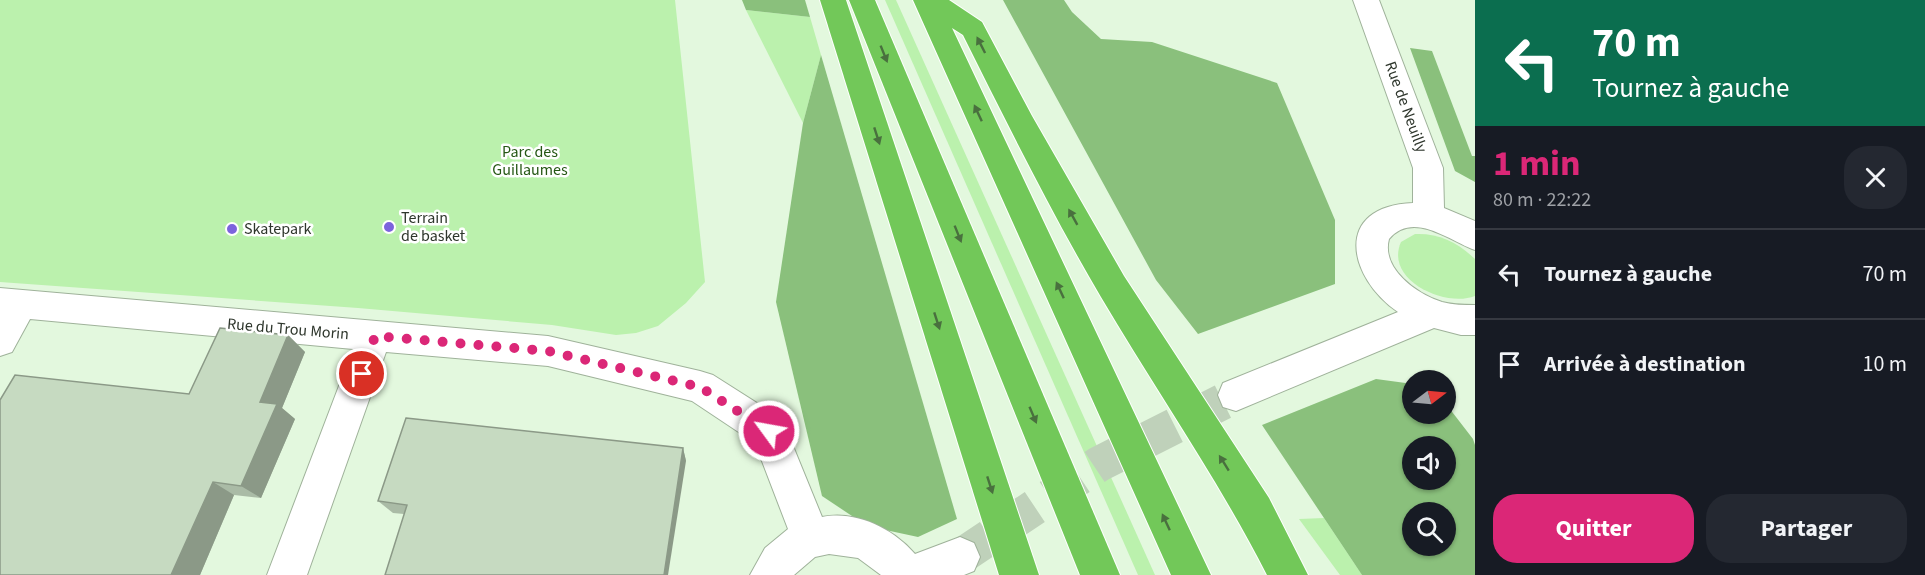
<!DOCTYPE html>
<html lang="fr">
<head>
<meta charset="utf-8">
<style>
	body { margin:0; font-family:"Source Sans 3",sans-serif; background:#242831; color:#f1f3f6; height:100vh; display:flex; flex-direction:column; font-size:22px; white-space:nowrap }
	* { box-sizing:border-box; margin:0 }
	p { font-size:20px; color:#9ea1a6 }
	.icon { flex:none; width:33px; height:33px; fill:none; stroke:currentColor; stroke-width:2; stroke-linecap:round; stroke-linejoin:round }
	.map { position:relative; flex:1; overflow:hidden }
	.panel { display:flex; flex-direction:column; background:#171b24; width:450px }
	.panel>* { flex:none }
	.hud { background:#0b6e4f; color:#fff; overflow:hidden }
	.needle { width:39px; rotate:74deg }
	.controls { position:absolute; left:1402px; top:370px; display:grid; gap:12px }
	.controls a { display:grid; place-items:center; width:54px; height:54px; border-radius:50%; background:#171b24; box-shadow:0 2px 4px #0004; font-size:30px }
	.pin { position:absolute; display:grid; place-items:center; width:51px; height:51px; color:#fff; margin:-26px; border:3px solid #fff; border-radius:50%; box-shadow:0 2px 6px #0007 }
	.me { position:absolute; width:66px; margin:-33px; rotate:302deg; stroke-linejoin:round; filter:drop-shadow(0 0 4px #0008) }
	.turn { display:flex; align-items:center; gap:21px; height:126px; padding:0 18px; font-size:27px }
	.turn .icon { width:78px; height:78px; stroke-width:2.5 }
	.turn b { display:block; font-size:42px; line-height:51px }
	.round { display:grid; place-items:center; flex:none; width:63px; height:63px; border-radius:24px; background:#242831 }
	.headline { display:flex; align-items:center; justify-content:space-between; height:102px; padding:0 18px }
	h1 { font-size:36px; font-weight:700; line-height:45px; color:#db2777 }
	.button { display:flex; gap:12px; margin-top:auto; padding:12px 18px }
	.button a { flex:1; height:69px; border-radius:24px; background:#db2777; color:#fff; font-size:24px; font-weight:700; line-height:69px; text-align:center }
	.button a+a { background:#242831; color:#f1f3f6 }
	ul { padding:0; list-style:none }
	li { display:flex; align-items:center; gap:18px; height:90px; padding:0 18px; border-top:2px solid #363941 }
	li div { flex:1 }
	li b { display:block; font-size:22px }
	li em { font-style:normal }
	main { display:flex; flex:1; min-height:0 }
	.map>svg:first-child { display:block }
	.green { fill:#bbf1ad }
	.forest { fill:#8ac07c; fill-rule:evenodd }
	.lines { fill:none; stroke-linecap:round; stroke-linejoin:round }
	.minor-tunnel { stroke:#bfd1ba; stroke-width:36; stroke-dasharray:36 18; stroke-linecap:butt }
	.minor-casing { stroke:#9fb29a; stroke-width:2 }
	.highway-casing { stroke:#fff; stroke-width:2 }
	.minor { fill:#fff; fill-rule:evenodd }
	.highway { fill:#72c859; fill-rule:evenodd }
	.wall { fill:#aabba6 }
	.shaded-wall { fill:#8b9987 }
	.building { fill:#c6dac1; stroke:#8b9987; stroke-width:1.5 }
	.oneway { fill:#49703e }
	.route { stroke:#db2777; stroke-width:10; stroke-dasharray:0 18 }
	.poi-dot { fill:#7c63dd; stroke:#fff; stroke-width:2 }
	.labels { text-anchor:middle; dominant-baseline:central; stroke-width:5; stroke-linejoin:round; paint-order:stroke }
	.street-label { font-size:16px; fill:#2e362c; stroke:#fff }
	.park-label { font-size:16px; fill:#255714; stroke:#fff }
	.poi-label { font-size:16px; fill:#2e362c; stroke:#fff; text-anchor:start }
</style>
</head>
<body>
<main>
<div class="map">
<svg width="1475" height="575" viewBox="0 0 1475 575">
	<rect width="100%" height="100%" fill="#e3f8de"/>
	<g class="green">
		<path d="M 0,0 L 675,0 L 705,282 L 686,303 L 658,326 L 636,333 L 616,335 L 552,325 L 358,308 L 0,282 Z"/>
		<path d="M 885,0 L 896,0 L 1155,575 L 1138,575 Z"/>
		<path d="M 746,10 L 810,17 L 821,55 L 803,123 Z"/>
		<path d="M 1415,234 C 1439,233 1457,242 1475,259 L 1475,296 C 1445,308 1384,280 1401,242 Z"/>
		<path d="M 1324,518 L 1362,575 L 1340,575 L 1299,519 Z"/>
	</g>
	<g class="forest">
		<path d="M 742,0 L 805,0 L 810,17 L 746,10 Z"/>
		<path d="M 1003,0 L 1064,0 L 1072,12 L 1101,39 L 1152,42 L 1277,83 L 1335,220 L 1335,284 L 1198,334 L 1156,280 Z"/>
		<path d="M 1410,48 L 1432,51 L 1472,156 L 1475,156 L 1475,182 L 1455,171 Z"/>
		<path d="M 821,55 L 957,519 L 918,537 L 867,526 L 822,496 L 776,302 L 803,123 Z"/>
		<path d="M 1376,379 L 1413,384 L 1413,414 L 1446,414 L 1446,404 L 1473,439 L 1475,445 L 1475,575 L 1362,575 L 1262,425 ZM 1413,447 L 1446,447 L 1446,480 L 1413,480 ZM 1413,513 L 1446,513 L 1446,546 L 1413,546 Z"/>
	</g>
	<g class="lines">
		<path class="minor-tunnel" d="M 960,557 L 1099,464 L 1236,395"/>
		<g class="minor-casing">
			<g id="minor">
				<path d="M 1353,0 L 1379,0 L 1443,168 L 1444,208 L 1475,221 L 1475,250 C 1450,241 1413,210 1389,239 C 1381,269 1417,294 1442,302 C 1453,305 1464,305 1475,305 L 1475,335 L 1461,335 L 1434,328 L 1236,411 L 1223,407 L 1218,395 L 1223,383 L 1398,312 C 1347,277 1333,206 1413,203 L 1413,168 Z"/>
				<path d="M 0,288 L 548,336 L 700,371 L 713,375 L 782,419 L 822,517 C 855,510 893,528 915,554 L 960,537 L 974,543 L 980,557 L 974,571 L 964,575 L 881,575 L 858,558 L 829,554 L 815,557 L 794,575 L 750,575 L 765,548 L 788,529 L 755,443 L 692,401 L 548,366 L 386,352 L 307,575 L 267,575 L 353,349 L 30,319 L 12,352 L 0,356 Z"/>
			</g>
		</g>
		<g class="highway-casing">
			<g id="highway">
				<path d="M 820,0 L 846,0 L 1039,575 L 999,575 Z"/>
				<path d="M 849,0 L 875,0 L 1120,575 L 1080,575 Z"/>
				<path d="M 913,0 L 949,0 L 982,22 L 1032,116 L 1124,276 L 1269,498 L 1308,575 L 1267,575 C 1218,479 1156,390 1101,297 C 1051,212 1007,123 963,35 L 952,28 L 1211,575 L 1171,575 Z"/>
			</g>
		</g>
		<use href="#minor" class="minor"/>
		<use href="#highway" class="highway"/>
	</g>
	<g class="wall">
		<path d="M 288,335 L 305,352 L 282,408 L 295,419 L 261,498 L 234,495 L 200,575 L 189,394 Z"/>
		<path d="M 683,448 L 686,461 L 404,514 L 393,513 L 378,501 Z"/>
	</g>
	<g class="shaded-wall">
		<path d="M 288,335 L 305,352 L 282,408 L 295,419 L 261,498 L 241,486 L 260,402 Z"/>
		<path d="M 683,448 L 686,461 L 668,575 L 664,575 Z"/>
		<path d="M 213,482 L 234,495 L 200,575 L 171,575 Z"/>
	</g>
	<g class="building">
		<path d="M 220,328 L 288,335 L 260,402 L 277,404 L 241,486 L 213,482 L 171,575 L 0,575 L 0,400 L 15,375 L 189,394 Z"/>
		<path d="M 406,418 L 683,448 L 664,575 L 385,575 L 407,505 L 378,501 Z"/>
	</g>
	<defs><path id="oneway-solid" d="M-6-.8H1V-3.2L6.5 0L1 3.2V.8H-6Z" transform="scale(1.5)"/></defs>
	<g class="oneway">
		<use href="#oneway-solid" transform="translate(981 45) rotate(-117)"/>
		<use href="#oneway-solid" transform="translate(884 54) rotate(68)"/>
		<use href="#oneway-solid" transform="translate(978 113) rotate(-115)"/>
		<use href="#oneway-solid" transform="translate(877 136) rotate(72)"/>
		<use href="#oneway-solid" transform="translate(1073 217) rotate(-119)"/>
		<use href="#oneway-solid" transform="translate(958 234) rotate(68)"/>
		<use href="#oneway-solid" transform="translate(1060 290) rotate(-115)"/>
		<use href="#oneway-solid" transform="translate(937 321) rotate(72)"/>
		<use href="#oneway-solid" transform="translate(1033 415) rotate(67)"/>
		<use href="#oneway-solid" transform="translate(1224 463) rotate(-122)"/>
		<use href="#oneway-solid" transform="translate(990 485) rotate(72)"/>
		<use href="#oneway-solid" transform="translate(1166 522) rotate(-115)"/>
	</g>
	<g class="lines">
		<path class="route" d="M 362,374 L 375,336 L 548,351 L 700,387 L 769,431"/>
	</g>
	<g class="poi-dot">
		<circle cx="389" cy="227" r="6"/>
		<circle cx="232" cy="229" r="6"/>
	</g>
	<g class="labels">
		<g class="street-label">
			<text transform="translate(1406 107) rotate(70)">Rue de Neuilly</text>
			<text transform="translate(288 329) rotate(5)">Rue du Trou Morin</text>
		</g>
		<g class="park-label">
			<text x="530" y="152">Parc des<tspan x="530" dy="18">Guillaumes</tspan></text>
		</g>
		<g class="poi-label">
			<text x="401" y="218">Terrain<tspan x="401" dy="18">de basket</tspan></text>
			<text x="244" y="229">Skatepark</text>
		</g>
	</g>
</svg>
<div class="controls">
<a><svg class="needle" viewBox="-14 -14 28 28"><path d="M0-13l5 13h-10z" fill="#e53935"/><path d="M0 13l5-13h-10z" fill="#9ea1a6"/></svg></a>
<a><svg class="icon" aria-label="sound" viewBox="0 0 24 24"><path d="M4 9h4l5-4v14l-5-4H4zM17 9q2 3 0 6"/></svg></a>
<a><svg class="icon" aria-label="search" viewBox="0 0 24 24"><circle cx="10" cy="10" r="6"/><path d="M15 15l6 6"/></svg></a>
</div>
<div class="pin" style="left:362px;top:374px;background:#d93025"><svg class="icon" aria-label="arrive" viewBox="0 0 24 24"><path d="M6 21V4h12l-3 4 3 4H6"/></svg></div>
<svg class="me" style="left:769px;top:431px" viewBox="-20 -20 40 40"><circle r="17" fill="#db2777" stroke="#fff" stroke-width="3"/><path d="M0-11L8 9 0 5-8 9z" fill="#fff"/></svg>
</div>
<section class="panel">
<div class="hud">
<div class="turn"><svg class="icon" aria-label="left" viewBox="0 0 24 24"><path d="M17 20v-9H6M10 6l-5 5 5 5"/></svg><div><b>70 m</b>Tournez à gauche</div></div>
</div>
<div class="headline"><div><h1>1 min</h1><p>80 m · 22:22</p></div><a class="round"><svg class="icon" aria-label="close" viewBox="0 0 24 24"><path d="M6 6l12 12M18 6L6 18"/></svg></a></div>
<ul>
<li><svg class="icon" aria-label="left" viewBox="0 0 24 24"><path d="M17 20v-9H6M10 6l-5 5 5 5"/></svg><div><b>Tournez à gauche</b></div><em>70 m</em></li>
<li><svg class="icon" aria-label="arrive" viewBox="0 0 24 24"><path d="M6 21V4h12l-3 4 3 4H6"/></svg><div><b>Arrivée à destination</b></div><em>10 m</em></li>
</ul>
<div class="button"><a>Quitter</a><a>Partager</a></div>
</section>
</main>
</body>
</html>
